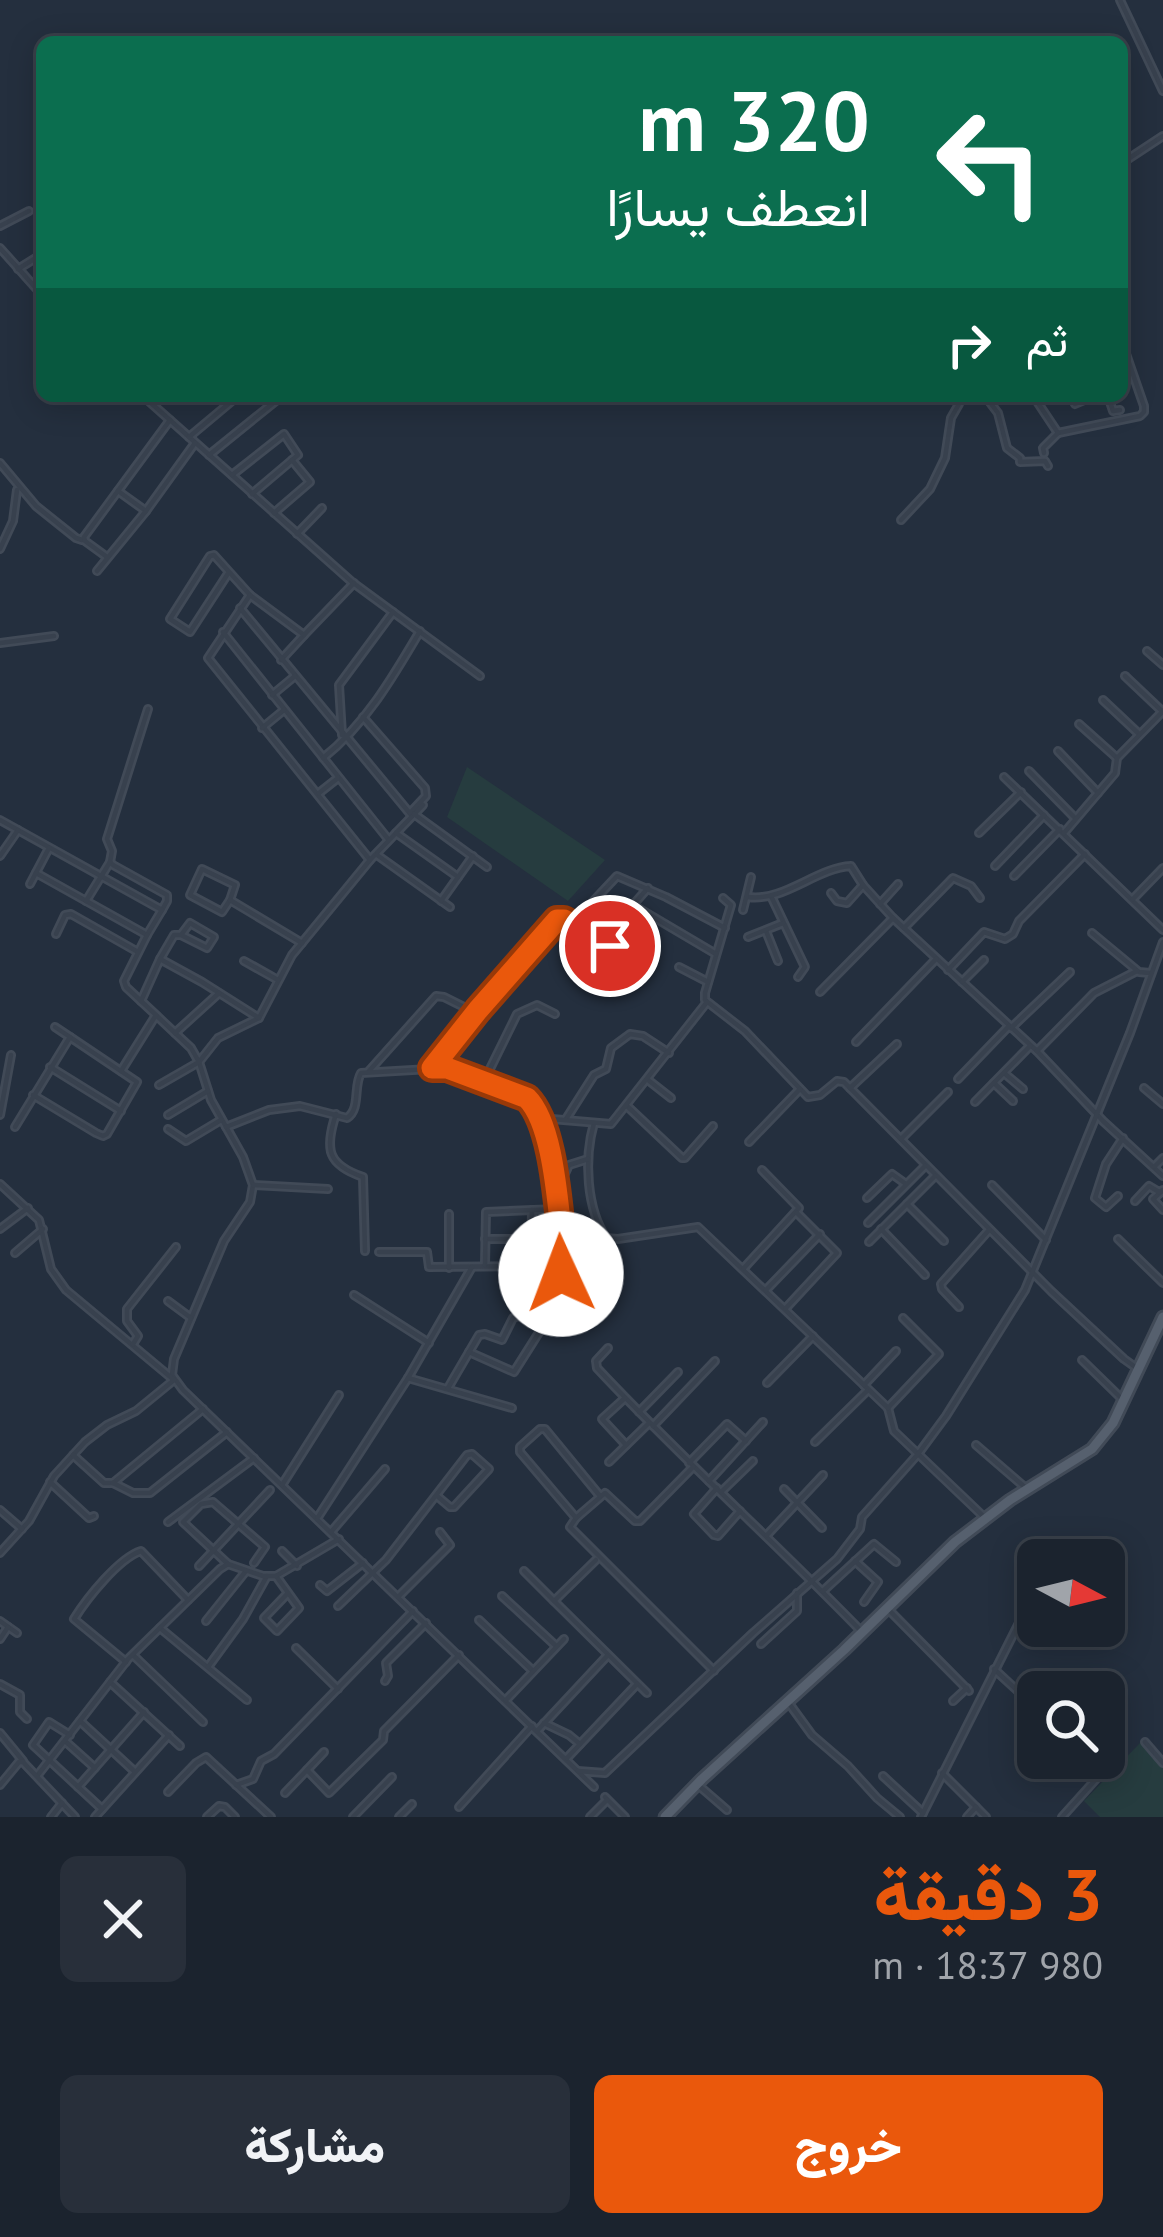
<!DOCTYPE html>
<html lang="ar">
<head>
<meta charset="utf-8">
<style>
	body { margin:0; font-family:"PT Sans",Vazirmatn,sans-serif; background:#282f3a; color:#f1f3f6; direction:rtl; height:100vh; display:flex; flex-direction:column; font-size:45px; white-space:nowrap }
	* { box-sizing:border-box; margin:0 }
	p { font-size:39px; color:#a0a4aa }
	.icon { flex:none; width:66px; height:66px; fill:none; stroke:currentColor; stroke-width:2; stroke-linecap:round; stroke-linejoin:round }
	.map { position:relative; height:1817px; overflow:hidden; direction:ltr }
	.panel { display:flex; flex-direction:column; background:#1b232e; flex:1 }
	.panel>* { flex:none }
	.guide { position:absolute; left:36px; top:36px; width:1092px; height:366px; border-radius:18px; box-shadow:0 6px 30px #0003,0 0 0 3px #39404a; direction:rtl; background:#0b6e4f; color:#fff; overflow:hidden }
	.needle { width:78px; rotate:97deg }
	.buttons { position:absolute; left:1017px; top:1539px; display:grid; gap:24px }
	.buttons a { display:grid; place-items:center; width:108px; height:108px; border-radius:18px; background:#1b232e; box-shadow:0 6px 30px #0003,0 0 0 3px #39404a; font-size:60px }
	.pin { position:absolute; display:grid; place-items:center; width:102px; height:102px; color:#fff; margin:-51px; border:6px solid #fff; border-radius:50%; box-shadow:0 3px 12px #0007 }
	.me { position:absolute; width:132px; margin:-66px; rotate:358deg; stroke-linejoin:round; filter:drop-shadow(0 0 9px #0008) }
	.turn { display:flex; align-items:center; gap:42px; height:252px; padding:0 60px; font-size:54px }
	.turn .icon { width:156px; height:156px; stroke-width:2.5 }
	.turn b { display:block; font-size:84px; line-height:102px }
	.then { display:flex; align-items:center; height:114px; padding:0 60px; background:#0003; gap:24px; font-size:45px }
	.round { display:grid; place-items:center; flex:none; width:126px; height:126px; border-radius:18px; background:#282f3a }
	.overview { display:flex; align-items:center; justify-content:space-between; height:204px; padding:0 60px }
	h1 { font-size:72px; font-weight:800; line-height:90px; color:#ea580c }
	.primary-button { display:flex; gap:24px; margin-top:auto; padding:24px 60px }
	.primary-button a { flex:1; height:138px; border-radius:18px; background:#ea580c; color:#fff; font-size:48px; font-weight:800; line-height:138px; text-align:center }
	.primary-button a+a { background:#282f3a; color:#f1f3f6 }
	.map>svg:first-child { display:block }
	.green { fill:#263c3f }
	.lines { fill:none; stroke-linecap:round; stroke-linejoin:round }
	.minor-casing { stroke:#414a57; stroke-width:10 }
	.primary-casing { stroke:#414a57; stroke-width:15 }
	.minor { stroke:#38414e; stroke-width:4.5 }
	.primary { stroke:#56606e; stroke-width:9 }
	.route-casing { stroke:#983908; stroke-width:30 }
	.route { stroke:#ea580c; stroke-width:21 }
</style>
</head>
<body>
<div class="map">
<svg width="1163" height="1817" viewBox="0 0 1163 1817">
	<rect width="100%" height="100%" fill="#242f3e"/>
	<g class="green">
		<path d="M 467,767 L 605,860 L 568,901 L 447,817 Z"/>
		<path d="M 1142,1741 L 1163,1764 L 1163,1817 L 1100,1817 L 1084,1801 Z"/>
	</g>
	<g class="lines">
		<g class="minor-casing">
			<g id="minor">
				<path d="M 1120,0 L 1163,91"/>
				<path d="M 1122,163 L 1163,136"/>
				<path d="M 0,226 L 29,211"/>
				<path d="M 0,248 L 42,295"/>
				<path d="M 18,269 L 42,254"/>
				<path d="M 143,396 L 352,582 L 480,676"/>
				<path d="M 985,396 L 998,413 L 1007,448 L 1020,458 L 1020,462 L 1045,461 L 1048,466"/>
				<path d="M 1043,396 L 1038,398 L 1038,403 L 1058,433 L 1140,416 L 1144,412 L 1144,406 L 1126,354 L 1122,352"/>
				<path d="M 1071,396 L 1075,404 L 1087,399"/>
				<path d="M 1085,396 L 1087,399 L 1097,396"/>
				<path d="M 1108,396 L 1113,411 L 1120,410"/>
				<path d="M 189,437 L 238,396"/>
				<path d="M 1044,453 L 1043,448 L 1058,433"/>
				<path d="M 209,455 L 282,396"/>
				<path d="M 0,463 L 36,506 L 76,538 L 82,540"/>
				<path d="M 232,475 L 284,434 L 298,455 L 252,494"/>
				<path d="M 118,491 L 146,511"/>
				<path d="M 274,513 L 310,482 L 292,460"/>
				<path d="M 901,520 L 930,489 L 945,458 L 951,418 L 959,404 L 960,396"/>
				<path d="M 297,534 L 322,508"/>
				<path d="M 0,549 L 13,521 L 17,490"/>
				<path d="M 107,557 L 85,541 L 84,537 L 170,420"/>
				<path d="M 97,571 L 146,511 L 195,443"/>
				<path d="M 229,572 L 190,632 L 170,619 L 210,556 L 214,555 L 250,595 L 304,635 L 281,660"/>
				<path d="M 250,595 L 208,658 L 370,860"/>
				<path d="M 240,608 L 412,816"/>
				<path d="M 223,632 L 388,839"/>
				<path d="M 304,635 L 354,583"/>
				<path d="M 0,643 L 54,636"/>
				<path d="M 1147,651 L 1163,665"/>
				<path d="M 1125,676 L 1163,712"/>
				<path d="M 272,695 L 295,676"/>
				<path d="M 1103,700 L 1138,733"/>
				<path d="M 148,709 L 107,839 L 112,851 L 110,862 L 113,865 L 167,895 L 167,901 L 162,910"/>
				<path d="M 363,717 L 425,788 L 426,796 L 410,813"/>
				<path d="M 1079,724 L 1117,758"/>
				<path d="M 262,728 L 284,710"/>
				<path d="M 342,735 L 339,685 L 393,612"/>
				<path d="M 1058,751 L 1098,793"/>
				<path d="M 323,758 C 365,725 393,677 420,631"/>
				<path d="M 1029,771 L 1075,818"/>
				<path d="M 1004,777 L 1163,930"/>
				<path d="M 319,793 L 338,778"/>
				<path d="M 423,805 L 370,860 L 292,955 L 259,1018 L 218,1038 L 199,1062 L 211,1100 L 243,1157 L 253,1185 L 250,1202 L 224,1241 L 174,1359 L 172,1375 L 183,1390 L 594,1787"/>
				<path d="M 414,814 L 487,867"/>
				<path d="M 0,820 L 162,910 L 147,935 L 36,873"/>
				<path d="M 396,833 L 458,877"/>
				<path d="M 979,833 L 1021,792"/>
				<path d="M 1064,833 L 1115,773 L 1117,758 L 1163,711"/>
				<path d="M 377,855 L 450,907"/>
				<path d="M 0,856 L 18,830"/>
				<path d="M 995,866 L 1044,815"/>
				<path d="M 202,869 L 235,885 L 230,900 L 222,912 L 190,895 Z"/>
				<path d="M 1014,876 L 1060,829"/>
				<path d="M 30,884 L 49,848"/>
				<path d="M 831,893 L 837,901 L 847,903 L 863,885"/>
				<path d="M 771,896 L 805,967 L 798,977"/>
				<path d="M 748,897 C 784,902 816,868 851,866 L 863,885 L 893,918 L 1037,1051 L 1103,1121 L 1163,1176"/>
				<path d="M 723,898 L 731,905 L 705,993 L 705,1000 L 745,1031 L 808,1097 L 820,1095 L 837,1081 L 844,1082 L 1051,1291 L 1124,1359 L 1138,1369"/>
				<path d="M 1133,899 L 1163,868"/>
				<path d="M 230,900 L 302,943"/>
				<path d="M 86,901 L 110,862"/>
				<path d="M 441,901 L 473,856"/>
				<path d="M 880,904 L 898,884"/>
				<path d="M 633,905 L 716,954"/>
				<path d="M 743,910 L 751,877"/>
				<path d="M 624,915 L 648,888"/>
				<path d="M 572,924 L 617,876 L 666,897 L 725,928"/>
				<path d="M 904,928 L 953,878 L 971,886 L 980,898"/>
				<path d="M 766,931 L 778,961"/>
				<path d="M 1092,933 L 1139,972 L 1150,973"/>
				<path d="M 56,934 L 65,915 L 71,914 L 138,952"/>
				<path d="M 748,937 L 783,923"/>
				<path d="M 160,959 L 174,935 L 181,935 L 190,923 L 214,937 L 207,948 L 181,935"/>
				<path d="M 244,961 L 278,980"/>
				<path d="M 679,967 L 708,982"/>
				<path d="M 948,970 L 984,932 L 1005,939 L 1013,934 L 1019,921 L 1085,854"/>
				<path d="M 962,982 L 984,960"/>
				<path d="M 820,992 L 893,918"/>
				<path d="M 141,1001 L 160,959 L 202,982 L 259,1018"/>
				<path d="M 157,1016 L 191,1048 L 199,1062 L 159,1085"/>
				<path d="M 1011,1028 L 1070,972"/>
				<path d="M 175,1033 L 219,993"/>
				<path d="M 856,1042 L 936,959"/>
				<path d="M 1037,1051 L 1094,993 L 1137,971"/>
				<path d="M 50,1067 L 121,1111"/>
				<path d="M 432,1068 L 478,1010 L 557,920 L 564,920 L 607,946 L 614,944 L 624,931"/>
				<path d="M 121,1071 L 156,1015 L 126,987 L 124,981 L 147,935"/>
				<path d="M 369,1071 L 436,996 L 444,997 L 476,1013"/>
				<path d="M 1004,1073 L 1023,1089"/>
				<path d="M 958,1079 L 1009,1026"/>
				<path d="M 648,1080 L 671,1098"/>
				<path d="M 484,1081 L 517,1014 L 537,1005 L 555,1014"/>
				<path d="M 994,1083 L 1013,1101"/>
				<path d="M 850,1088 L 897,1044"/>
				<path d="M 1144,1088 L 1163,1104"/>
				<path d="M 33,1095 L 96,1133 L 103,1136 L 107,1134 L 137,1082 L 70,1037"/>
				<path d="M 975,1102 L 1030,1046"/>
				<path d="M 627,1106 L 682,1158 L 685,1158 L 713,1126"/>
				<path d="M 336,1114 C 324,1150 328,1165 363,1177 L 365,1251"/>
				<path d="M 0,1115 L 11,1055"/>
				<path d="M 168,1115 L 208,1091"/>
				<path d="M 540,1118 L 563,1235 L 618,1239 L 698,1227 L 888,1408 L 894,1431 L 983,1516"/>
				<path d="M 566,1119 L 594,1075 L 606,1069 L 611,1048 L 630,1034 L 643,1036 L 669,1053"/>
				<path d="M 594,1123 C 584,1158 586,1209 607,1239"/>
				<path d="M 15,1127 L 70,1037 L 55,1027"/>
				<path d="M 226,1127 L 269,1110 L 300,1106 L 347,1118 C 361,1109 353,1086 361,1073 L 447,1068 L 528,1098 L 540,1118 L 611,1124 L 707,1002"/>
				<path d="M 168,1129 L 186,1141 L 221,1120"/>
				<path d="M 901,1139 L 948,1092"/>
				<path d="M 749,1142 L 800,1089"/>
				<path d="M 1154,1167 L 1163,1158"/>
				<path d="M 0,1184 L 39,1220 L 51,1269 L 66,1290 L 174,1380 L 136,1411 L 107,1425 L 85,1442 L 54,1476 L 29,1521 L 0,1553"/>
				<path d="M 253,1185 L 328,1189"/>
				<path d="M 992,1185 L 1046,1240"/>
				<path d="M 557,1191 L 569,1165 L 588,1159"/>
				<path d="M 1161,1192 L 1153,1199 L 1163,1210"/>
				<path d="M 1118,1196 L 1106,1207 L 1095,1198 L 1106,1164 L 1123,1138"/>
				<path d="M 867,1198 L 892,1174 L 906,1184"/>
				<path d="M 1135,1201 L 1149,1186 L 1159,1192 L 1163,1190"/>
				<path d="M 907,1204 L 944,1241"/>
				<path d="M 868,1223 L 925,1166"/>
				<path d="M 0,1229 L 28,1208"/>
				<path d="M 881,1229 L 925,1275"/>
				<path d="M 485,1239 L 532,1239"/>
				<path d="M 1118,1239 L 1163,1283"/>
				<path d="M 869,1242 L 935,1176"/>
				<path d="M 379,1252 L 427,1252 L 429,1267 L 531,1266 L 557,1275 L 563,1271 L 564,1238"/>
				<path d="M 15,1253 L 43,1229"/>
				<path d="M 531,1264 L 532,1210"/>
				<path d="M 485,1265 L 486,1212 L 558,1209"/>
				<path d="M 449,1268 L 449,1214"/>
				<path d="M 744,1268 L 799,1208 L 762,1170"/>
				<path d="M 766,1290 L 820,1234"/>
				<path d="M 354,1295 L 429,1343"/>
				<path d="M 168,1301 L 191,1318"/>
				<path d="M 959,1307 L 942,1289 L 941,1284 L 989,1230"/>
				<path d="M 786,1308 L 837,1253 L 797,1213"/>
				<path d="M 133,1344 L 138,1336 L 127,1321 L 127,1309 L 176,1247"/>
				<path d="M 608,1348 L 596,1361 L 597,1368 C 682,1459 775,1542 862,1632"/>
				<path d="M 469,1352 L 514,1372 L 550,1315"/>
				<path d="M 1082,1360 L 1121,1398"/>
				<path d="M 408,1378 L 512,1408"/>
				<path d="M 767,1383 L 813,1336"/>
				<path d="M 864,1385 L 896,1351"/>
				<path d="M 448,1388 L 479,1335 L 485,1334 L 502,1340 L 513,1318 L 518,1316 L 543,1327"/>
				<path d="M 625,1398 L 602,1419 L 626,1445"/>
				<path d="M 888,1408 L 939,1354 L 903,1318"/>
				<path d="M 639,1412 L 678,1372"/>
				<path d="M 653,1426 L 715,1361"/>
				<path d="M 815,1442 L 867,1391"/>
				<path d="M 976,1445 L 1027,1489"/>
				<path d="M 73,1455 L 104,1483 L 113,1483 L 203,1409"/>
				<path d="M 609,1462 L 649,1423"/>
				<path d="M 689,1463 L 727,1424 L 746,1441"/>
				<path d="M 693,1467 L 640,1521 L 635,1521 L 605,1493 L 576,1518 L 570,1527 L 714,1671"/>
				<path d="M 709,1481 L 763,1422"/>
				<path d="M 50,1482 L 89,1518 L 94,1516"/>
				<path d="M 113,1483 L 133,1493 L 150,1493 L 227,1432"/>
				<path d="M 282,1485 L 339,1395"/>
				<path d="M 717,1488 L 694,1514 L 714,1535 L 718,1536 L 740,1511"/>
				<path d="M 784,1489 L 822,1528"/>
				<path d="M 721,1492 L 753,1461"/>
				<path d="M 0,1510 L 22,1529"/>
				<path d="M 318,1517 L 408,1378 L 472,1267"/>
				<path d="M 576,1518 L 520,1452 L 520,1447 L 540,1429 L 545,1429 L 600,1496"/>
				<path d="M 168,1522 L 254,1458"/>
				<path d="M 331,1532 L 385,1469"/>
				<path d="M 767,1535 L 823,1475"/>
				<path d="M 282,1551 L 297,1566"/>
				<path d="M 855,1561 L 878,1582 L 864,1602"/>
				<path d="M 228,1564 L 183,1522 L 201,1504 L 213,1502 L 265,1547 L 254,1563"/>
				<path d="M 199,1566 L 270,1490"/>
				<path d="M 524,1571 L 554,1601 L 596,1560"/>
				<path d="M 276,1576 L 299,1608 L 277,1631 L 264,1618 L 287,1594"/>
				<path d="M 320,1585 L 327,1591 L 363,1563"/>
				<path d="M 823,1591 L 874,1544 L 896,1562"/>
				<path d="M 502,1596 L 555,1645"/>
				<path d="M 398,1597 L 450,1545 L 440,1532"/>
				<path d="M 554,1601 L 647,1693"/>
				<path d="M 338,1606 L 386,1560 L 467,1455 L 472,1454 L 489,1469 L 454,1507 L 450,1507 L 437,1496"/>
				<path d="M 887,1608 L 969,1691"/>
				<path d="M 479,1620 L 533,1671"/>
				<path d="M 0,1621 L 17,1633"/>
				<path d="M 206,1621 L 246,1571"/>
				<path d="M 1045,1626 L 1054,1636"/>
				<path d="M 160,1628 L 247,1700"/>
				<path d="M 0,1639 L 8,1627"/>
				<path d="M 761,1644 L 797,1611 L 797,1593"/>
				<path d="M 296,1648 L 338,1689"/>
				<path d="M 133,1655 L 203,1722"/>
				<path d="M 126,1662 L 74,1619 C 87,1598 119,1558 141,1551 L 188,1600"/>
				<path d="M 208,1667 L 243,1619 L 267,1576"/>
				<path d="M 994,1669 L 1034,1706"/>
				<path d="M 385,1681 L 388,1676 L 386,1663 L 426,1623"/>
				<path d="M 110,1682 L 180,1746"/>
				<path d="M 0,1684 L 20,1695 L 20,1712 L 27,1719"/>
				<path d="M 506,1700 L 564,1639"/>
				<path d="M 953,1701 L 967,1688"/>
				<path d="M 788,1702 L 812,1735 L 848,1766 L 877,1798 L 900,1817"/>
				<path d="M 80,1721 L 133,1770"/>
				<path d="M 544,1723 L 569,1735 L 580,1744"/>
				<path d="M 537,1731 L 607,1656"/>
				<path d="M 0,1733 L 23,1761"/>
				<path d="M 70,1735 L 49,1722 L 33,1745 L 102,1809"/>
				<path d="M 65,1741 L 95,1768"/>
				<path d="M 1145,1742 L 1163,1763"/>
				<path d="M 567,1758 L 637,1684"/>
				<path d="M 307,1770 L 324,1752"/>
				<path d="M 578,1771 L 605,1773 L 753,1633 L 837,1559 L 860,1529 L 862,1517 L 918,1454 L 946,1416 L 1025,1290 L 1130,1033 L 1163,942"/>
				<path d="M 942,1773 L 986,1817"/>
				<path d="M 37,1776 L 128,1659 L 220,1569 L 228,1564 L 263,1576 L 276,1576 L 339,1539"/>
				<path d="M 883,1776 L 923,1813"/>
				<path d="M 697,1784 L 727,1810"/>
				<path d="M 0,1785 L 19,1762 L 23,1762 L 75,1817"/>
				<path d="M 236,1785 L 253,1779 L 261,1761 L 274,1754 L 413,1611"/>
				<path d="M 78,1787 L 144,1712"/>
				<path d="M 168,1792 L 196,1763 L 206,1757 L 271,1817"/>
				<path d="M 285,1793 L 307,1770 L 329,1793 L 383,1740 L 384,1731 L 459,1655"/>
				<path d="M 605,1797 L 625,1817"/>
				<path d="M 459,1807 L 532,1726"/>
				<path d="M 51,1817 L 62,1803"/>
				<path d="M 95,1817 L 169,1735"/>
				<path d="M 207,1817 L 219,1806 L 225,1807 L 235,1817"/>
				<path d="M 353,1817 L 392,1777"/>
				<path d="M 399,1817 L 412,1804"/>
				<path d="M 590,1817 L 607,1800"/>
				<path d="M 921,1817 L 1023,1615 L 1030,1611 L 1038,1618"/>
				<path d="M 967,1817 L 976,1807"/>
				<path d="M 1062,1817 L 1098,1777 L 1084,1758"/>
			</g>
		</g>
		<g class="primary-casing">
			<path id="primary" d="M 665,1817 L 702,1779 L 844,1650 L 955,1542 L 1010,1500 L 1092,1449 L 1113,1423 L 1163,1317"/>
		</g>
		<use href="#minor" class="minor"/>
		<use href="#primary" class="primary"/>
	</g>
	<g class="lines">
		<g class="route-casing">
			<path id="route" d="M 561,1274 L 564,1235 L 561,1230 C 557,1196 552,1123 527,1098 L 447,1068 L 432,1068 L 478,1010 L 557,920 L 564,920 L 610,946"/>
		</g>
		<use href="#route" class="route"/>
	</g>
</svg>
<div class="buttons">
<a><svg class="needle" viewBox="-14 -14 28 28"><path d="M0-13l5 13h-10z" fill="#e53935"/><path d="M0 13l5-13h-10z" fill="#a0a4aa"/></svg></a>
<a><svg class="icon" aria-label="search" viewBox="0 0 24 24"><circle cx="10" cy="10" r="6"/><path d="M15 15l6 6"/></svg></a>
</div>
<div class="pin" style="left:610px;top:946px;background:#d93025"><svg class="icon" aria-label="arrive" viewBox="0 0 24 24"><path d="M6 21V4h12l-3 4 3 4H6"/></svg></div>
<svg class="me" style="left:561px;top:1274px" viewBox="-20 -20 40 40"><circle r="19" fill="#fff"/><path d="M0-13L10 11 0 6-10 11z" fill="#ea580c"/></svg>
<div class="guide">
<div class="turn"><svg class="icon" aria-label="left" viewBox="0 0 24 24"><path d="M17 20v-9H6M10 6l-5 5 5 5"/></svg><div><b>320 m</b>انعطف يسارًا</div></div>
<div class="then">ثم<svg class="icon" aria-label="right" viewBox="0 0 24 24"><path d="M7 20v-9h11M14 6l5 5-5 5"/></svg></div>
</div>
</div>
<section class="panel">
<div class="overview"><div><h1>3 دقيقة</h1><p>980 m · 18:37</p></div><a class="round"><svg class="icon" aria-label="close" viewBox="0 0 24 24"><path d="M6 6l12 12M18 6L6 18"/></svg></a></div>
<div class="primary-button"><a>خروج</a><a>مشاركة</a></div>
</section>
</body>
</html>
